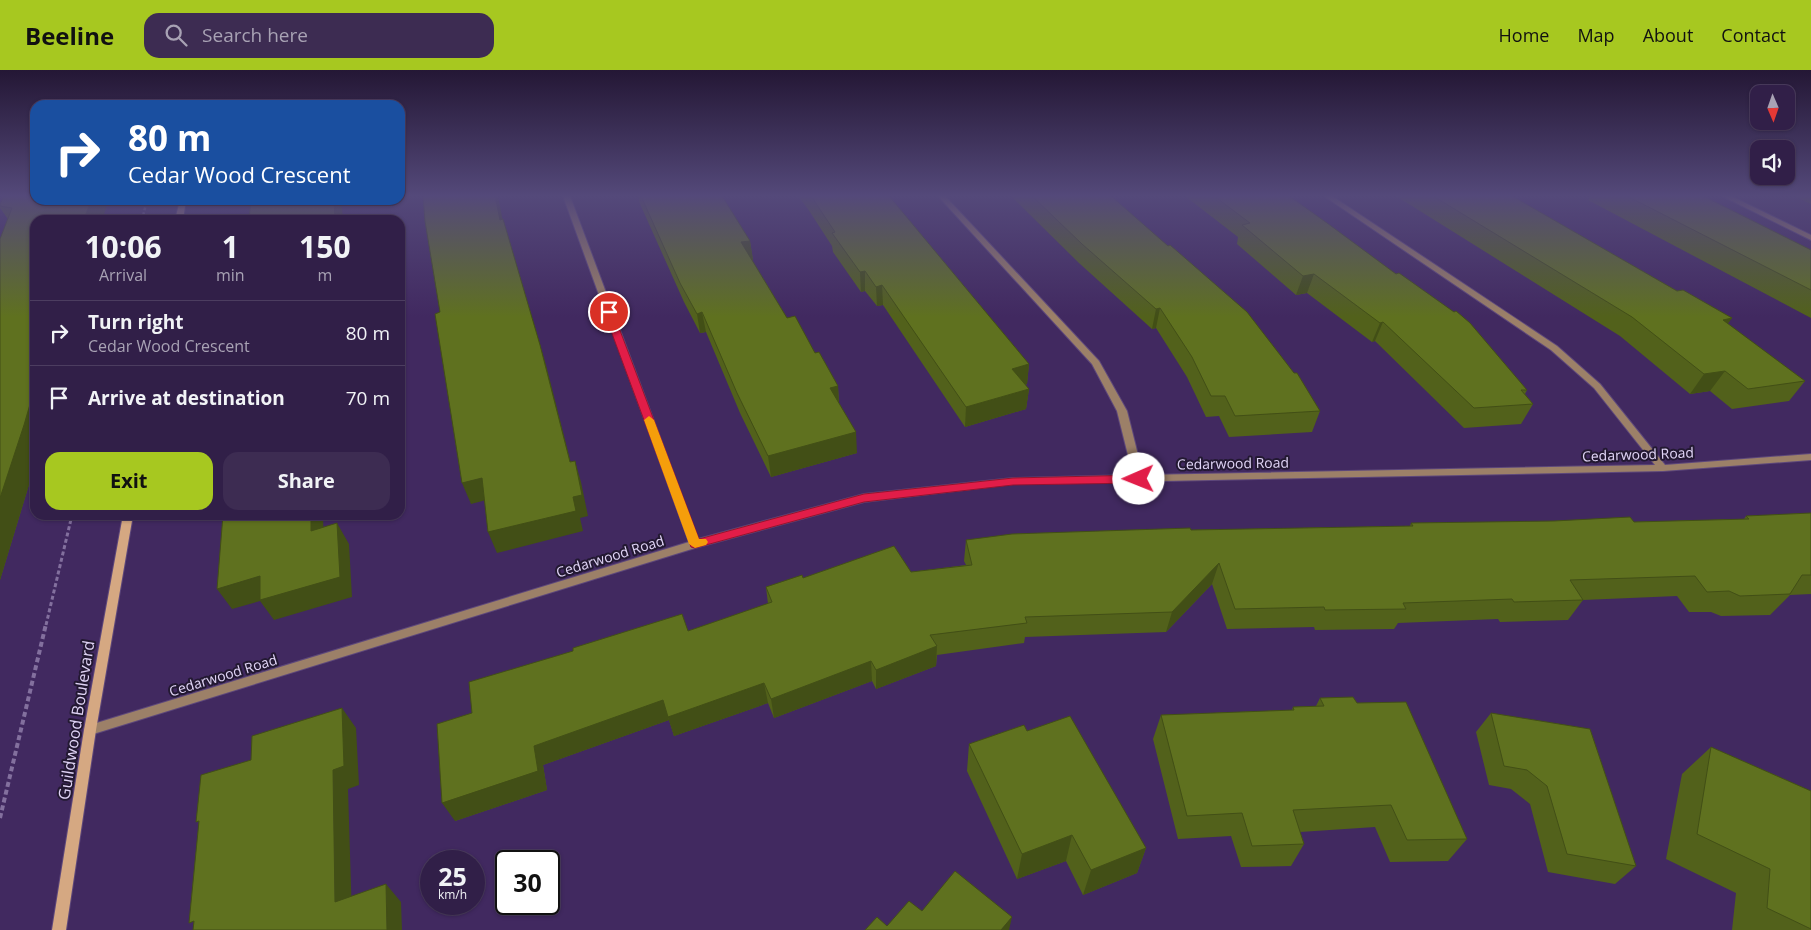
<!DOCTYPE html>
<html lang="en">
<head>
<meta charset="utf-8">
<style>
	body { margin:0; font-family:"Open Sans",sans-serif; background:#3d2c52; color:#f1f3f6; height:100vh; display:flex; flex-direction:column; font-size:19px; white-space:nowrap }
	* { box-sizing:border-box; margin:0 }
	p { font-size:16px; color:#a8a2b4 }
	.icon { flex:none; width:28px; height:28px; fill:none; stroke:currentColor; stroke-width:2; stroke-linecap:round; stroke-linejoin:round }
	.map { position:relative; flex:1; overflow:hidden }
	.drawer { position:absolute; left:30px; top:145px; width:375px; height:305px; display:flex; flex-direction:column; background:#311f48; border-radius:15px; box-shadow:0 1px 4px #0004,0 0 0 1px #4c3d60 }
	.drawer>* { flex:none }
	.top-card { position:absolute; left:30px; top:30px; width:375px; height:105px; border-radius:15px; box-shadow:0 1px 4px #0004,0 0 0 1px #4c3d60; background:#1a4fa0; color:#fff; overflow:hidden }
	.needle { width:32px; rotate:178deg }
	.controls { position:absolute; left:1750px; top:15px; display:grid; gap:10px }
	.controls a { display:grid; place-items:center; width:45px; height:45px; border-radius:10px; background:#311f48; box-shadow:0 1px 4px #0004,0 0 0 1px #4c3d60; font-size:25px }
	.speed { position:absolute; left:420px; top:780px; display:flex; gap:10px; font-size:25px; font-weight:700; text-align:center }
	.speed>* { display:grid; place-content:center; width:65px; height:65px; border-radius:50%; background:#311f48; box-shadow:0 1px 4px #0004,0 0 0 1px #4c3d60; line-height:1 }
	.speed small { font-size:12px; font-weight:400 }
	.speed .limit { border:2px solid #111; border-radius:8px; background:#fff; color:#111 }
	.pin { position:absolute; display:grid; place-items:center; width:42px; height:42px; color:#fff; margin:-21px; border:2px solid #fff; border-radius:50%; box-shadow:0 1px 5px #0007 }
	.me { position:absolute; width:55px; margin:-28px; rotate:269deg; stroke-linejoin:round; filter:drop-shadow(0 0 4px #0008) }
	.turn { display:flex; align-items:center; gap:18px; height:105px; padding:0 15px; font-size:22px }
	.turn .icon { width:65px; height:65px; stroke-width:2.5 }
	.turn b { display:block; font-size:35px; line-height:42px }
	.eta { display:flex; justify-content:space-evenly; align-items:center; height:85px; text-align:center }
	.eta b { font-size:30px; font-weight:700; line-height:35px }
	.cta { display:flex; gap:10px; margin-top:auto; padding:10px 15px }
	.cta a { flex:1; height:58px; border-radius:15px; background:#a7c820; color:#111; font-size:20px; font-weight:700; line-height:58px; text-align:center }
	.cta a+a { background:#3d2c52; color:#f1f3f6 }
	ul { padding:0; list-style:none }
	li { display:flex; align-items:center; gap:15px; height:65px; padding:0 15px; border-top:1px solid #4c3d60 }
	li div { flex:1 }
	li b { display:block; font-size:19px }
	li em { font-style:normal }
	header { display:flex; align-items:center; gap:30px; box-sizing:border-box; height:70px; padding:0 25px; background:#a7c820; color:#111 }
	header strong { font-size:24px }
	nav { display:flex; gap:28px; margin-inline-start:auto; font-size:18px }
	.search { width:350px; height:45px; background:#3d2c52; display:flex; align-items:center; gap:12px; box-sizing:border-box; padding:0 18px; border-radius:15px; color:#a8a2b4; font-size:19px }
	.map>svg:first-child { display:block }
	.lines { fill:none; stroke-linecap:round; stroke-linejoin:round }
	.street-casing { stroke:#5e487b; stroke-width:2 }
	.secondary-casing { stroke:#5e487b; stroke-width:2 }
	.path-far2 { stroke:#83709e; stroke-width:2.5; stroke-dasharray:3 2; stroke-linecap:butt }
	.path-far1 { stroke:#83709e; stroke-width:3; stroke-dasharray:4 2.5; stroke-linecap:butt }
	.path { stroke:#83709e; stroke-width:4; stroke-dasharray:5 3; stroke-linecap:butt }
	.street { fill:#9c8068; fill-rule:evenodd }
	.secondary { fill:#d5a882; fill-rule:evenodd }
	.wall { fill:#52611b }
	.shaded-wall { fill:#424f16 }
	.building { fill:#5f711f; stroke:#424f16 }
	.route { fill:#e11d48; stroke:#92132f }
	.slow { fill:#f59e0b }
	.labels { text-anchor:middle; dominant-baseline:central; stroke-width:4; stroke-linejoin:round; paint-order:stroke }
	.street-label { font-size:14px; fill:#e0d4f6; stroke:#231932 }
	.near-street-label { font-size:16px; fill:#e0d4f6; stroke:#231932 }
</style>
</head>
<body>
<header>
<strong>Beeline</strong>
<div class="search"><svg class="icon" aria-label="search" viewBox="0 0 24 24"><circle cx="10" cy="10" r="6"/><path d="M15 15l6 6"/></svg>Search here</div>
<nav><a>Home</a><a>Map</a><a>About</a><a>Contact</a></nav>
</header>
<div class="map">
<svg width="1811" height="860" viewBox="0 0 1811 860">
	<rect width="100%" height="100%" fill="#412960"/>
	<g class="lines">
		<g class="street-casing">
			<g id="street">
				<path d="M 563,126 L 570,126 L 698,469 L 864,424 L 1013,408 L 1133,405 L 1117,341 L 1092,294 L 938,126 L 945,126 L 1099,291 L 1127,341 L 1143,405 L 1655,395 L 1594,318 L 1551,280 L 1324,126 L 1332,126 L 1557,276 L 1600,314 L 1665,395 L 1811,384 L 1811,390 L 1663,401 L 1013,414 L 864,432 L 695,478 L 90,665 L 86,664 L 84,660 L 86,656 L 90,655 L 689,472 Z"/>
				<path d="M 1722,126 L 1731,126 L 1811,165 L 1811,170 Z"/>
			</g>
		</g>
		<g class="secondary-casing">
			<g id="secondary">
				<path d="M 180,130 L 186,130 L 183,150 L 175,150 Z"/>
				<path d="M 123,445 L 133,445 L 96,660 L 66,860 L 52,860 L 84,660 Z"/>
			</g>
		</g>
		<path class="path-far2" d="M 142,150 L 147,130"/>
		<path class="path-far1" d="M 46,555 L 72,445"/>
		<path class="path" d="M 0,748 L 46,554"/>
		<use href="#street" class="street"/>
		<use href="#secondary" class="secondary"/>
	</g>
	<g class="wall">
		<path d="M 4,126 L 35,150 L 35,395 L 0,510 L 0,169 L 8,149 L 0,138 L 0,134 Z"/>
		<path d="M 638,126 L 722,126 L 750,171 L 753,190 L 752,190 L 787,248 L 815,283 L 838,316 L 839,333 L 857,383 L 771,407 L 740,343 L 706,262 L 700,263 L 684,232 L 640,134 Z"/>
		<path d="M 798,126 L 889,126 L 1029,294 L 1027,314 L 1025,315 L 1029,319 L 1026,339 L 965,357 L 883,235 L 877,236 L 865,221 L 861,222 L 833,182 L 832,176 L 808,139 Z"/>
		<path d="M 1011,126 L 1111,126 L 1320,341 L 1312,362 L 1229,367 L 1219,346 L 1206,347 L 1187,307 L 1156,258 L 1152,259 L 1079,193 Z"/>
		<path d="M 1185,126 L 1289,126 L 1527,320 L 1525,324 L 1533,334 L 1521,354 L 1464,358 L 1375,271 L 1372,272 L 1307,223 L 1296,225 L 1237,174 L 1238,167 Z"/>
		<path d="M 1396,126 L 1512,126 L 1677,221 L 1732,248 L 1727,254 L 1805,311 L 1789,331 L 1732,339 L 1710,321 L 1690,324 L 1620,266 Z"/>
		<path d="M 1590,126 L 1703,126 L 1811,180 L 1811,248 L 1588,130 Z"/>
		<path d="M 1794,126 L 1811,126 L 1811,134 Z"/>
		<path d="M 1811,443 L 1811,524 L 1790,525 L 1770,545 L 1721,546 L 1711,542 L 1689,542 L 1677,526 L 1583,530 L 1568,550 L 1500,552 L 1498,549 L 1398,553 L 1394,559 L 1315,560 L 1314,557 L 1227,559 L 1212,514 L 1166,562 L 1025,567 L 1024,573 L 937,585 L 936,596 L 876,619 L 872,611 L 774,648 L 768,633 L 674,666 L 669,650 L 543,695 L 547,720 L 455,751 L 472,643 L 688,561 L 768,534 L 766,517 L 803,508 L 911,502 L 966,495 L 964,491 L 966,470 L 1191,460 L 1410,456 L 1411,453 L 1634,452 L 1744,449 L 1746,446 Z"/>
		<path d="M 1320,628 L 1467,769 L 1448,791 L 1390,792 L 1375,757 L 1300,762 L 1304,774 L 1291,796 L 1241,797 L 1231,766 L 1178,769 L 1153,669 L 1161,645 L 1292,640 L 1293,637 L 1316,636 Z"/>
		<path d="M 1491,643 L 1636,796 L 1615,814 L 1548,802 L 1530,734 L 1511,719 L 1489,715 L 1476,662 Z"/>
		<path d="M 1027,661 L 1146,778 L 1137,803 L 1083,825 L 1066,791 L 1017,809 L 967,701 L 969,674 Z"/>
		<path d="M 1711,677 L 1811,721 L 1811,860 L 1732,860 L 1736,823 L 1666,789 L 1682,704 Z"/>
	</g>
	<g class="shaded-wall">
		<path d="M 495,126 L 498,126 L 506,168 L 500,150 Z"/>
		<path d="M 91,130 L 109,130 L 102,150 L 84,150 Z"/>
		<path d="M 332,130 L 338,130 L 342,138 L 343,150 L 335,150 Z"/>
		<path d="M 503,149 L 546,295 L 576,413 L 570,392 Z"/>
		<path d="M 750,171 L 753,190 L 744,192 L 741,172 Z"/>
		<path d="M 865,201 L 865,221 L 861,222 L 860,202 Z"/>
		<path d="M 1314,204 L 1307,223 L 1296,225 L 1303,206 Z"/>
		<path d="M 882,215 L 883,235 L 877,236 L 876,217 Z"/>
		<path d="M 1160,238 L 1156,258 L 1152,259 L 1156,239 Z"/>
		<path d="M 702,242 L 706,262 L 700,263 L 697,244 Z"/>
		<path d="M 1732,248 L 1718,267 L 1723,250 Z"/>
		<path d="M 1383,252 L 1375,271 L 1372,272 L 1380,253 Z"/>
		<path d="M 1029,294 L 1027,314 L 1010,319 L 1012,299 Z"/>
		<path d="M 1725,301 L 1710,321 L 1690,324 L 1704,304 Z"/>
		<path d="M 838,316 L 839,336 L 830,318 Z"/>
		<path d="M 35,317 L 35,395 L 0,510 L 0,428 Z"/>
		<path d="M 1029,319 L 1026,339 L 965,357 L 966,337 Z"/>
		<path d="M 856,362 L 857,383 L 771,407 L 768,386 Z"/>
		<path d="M 575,391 L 581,412 L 588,446 L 580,448 L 583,461 L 497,483 L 488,462 L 573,427 Z"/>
		<path d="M 482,408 L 490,429 L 471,434 L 462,413 Z"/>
		<path d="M 311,445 L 323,445 L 324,481 L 311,461 Z"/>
		<path d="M 337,453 L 349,474 L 352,527 L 274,550 L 260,531 L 232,539 L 217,519 L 260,506 Z"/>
		<path d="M 1219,493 L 1212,514 L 1166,562 L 1172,542 Z"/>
		<path d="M 937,576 L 936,596 L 876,619 L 876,600 Z"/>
		<path d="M 871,591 L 872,611 L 774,648 L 771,629 Z"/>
		<path d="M 764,613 L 768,633 L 674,666 L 668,647 Z"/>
		<path d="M 663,630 L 669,650 L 543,695 L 547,720 L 455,751 L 442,733 L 534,676 Z"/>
		<path d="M 342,638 L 356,658 L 359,715 L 348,719 L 352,849 L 335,832 L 333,700 Z"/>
		<path d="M 1072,765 L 1066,791 L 1017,809 L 1022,784 Z"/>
		<path d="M 1146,778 L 1137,803 L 1083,825 L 1091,800 Z"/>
		<path d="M 386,814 L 401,832 L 402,860 L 387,860 Z"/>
		<path d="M 1012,847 L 1009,860 L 1001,860 Z"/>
	</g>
	<g class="building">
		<path d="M 4,126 L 35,126 L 35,130 L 91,130 L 84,150 L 35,150 L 35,317 L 24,355 L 0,428 L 0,169 L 12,138 L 0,136 L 0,134 Z"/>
		<path d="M 423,126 L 495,126 L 500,150 L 503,149 L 540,275 L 570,392 L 575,391 L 582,425 L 573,427 L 576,441 L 488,462 L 482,408 L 462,413 L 435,244 L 440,242 L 425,151 Z"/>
		<path d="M 641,126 L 722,126 L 750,171 L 741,172 L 787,248 L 795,246 L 815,283 L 819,282 L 838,316 L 830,318 L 856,362 L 768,386 L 737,323 L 702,242 L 697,244 L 680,213 Z"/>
		<path d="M 811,126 L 889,126 L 1029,294 L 1012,299 L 1029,319 L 966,337 L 882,215 L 876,217 L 865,201 L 860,202 L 832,163 L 835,162 Z"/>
		<path d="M 1032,126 L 1111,126 L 1168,176 L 1170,175 L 1247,242 L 1294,303 L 1297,303 L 1320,341 L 1235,346 L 1225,326 L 1211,326 L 1192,287 L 1160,238 L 1156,239 L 1082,174 Z"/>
		<path d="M 1214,126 L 1289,126 L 1327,153 L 1396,204 L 1399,203 L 1454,242 L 1456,241 L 1470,253 L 1527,320 L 1521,320 L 1533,334 L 1474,338 L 1383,252 L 1380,253 L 1314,204 L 1303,206 L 1242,155 L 1250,153 Z"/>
		<path d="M 1433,126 L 1512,126 L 1677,221 L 1683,220 L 1732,248 L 1723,250 L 1805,311 L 1748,319 L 1725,301 L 1704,304 L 1632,247 Z"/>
		<path d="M 1627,126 L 1703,126 L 1811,180 L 1811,220 Z"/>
		<path d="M 251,130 L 334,130 L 335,150 L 249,150 Z"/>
		<path d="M 1811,443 L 1811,505 L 1802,505 L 1790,524 L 1740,526 L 1729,521 L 1707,522 L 1695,506 L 1570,510 L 1583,530 L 1514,532 L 1512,529 L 1403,533 L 1406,539 L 1325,540 L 1324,537 L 1235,539 L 1219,493 L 1172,542 L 1025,547 L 1027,553 L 930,565 L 937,576 L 876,600 L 871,591 L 771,629 L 764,613 L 668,647 L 663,630 L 534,676 L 538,701 L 442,733 L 437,654 L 472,643 L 469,612 L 573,581 L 573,578 L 682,544 L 688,561 L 772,532 L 766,517 L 802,505 L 803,508 L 894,476 L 911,502 L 972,495 L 966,470 L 1012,464 L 1190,458 L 1191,460 L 1413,456 L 1411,453 L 1554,451 L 1630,447 L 1634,452 L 1749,449 L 1746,446 Z"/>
		<path d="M 223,445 L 311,445 L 311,461 L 337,453 L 340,507 L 260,530 L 260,506 L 217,519 Z"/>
		<path d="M 1353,627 L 1357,633 L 1406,632 L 1467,769 L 1407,770 L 1391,735 L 1293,740 L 1304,774 L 1252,776 L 1242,743 L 1187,746 L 1161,645 L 1294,640 L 1293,637 L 1324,636 L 1320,628 Z"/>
		<path d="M 342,638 L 344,696 L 333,700 L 335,832 L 386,814 L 387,860 L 193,860 L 194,851 L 189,853 L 199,751 L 196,752 L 201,705 L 251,690 L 252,666 Z"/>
		<path d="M 1491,643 L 1590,659 L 1636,796 L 1567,784 L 1547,716 L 1527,700 L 1504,696 Z"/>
		<path d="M 1070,646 L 1146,778 L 1091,800 L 1072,765 L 1022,784 L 969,674 L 1024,655 L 1027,661 Z"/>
		<path d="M 1711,677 L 1811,721 L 1811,859 L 1767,838 L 1770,799 L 1697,764 Z"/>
		<path d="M 955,801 L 1012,847 L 1001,860 L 865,860 L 877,847 L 887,856 L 909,831 L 922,841 Z"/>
	</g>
	<linearGradient id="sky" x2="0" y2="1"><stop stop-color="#241735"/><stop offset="0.51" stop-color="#54497a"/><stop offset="1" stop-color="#54497a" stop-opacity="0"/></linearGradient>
	<rect width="1811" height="247" fill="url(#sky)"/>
	<path class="route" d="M 609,239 L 613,242 L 699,469 L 864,424 L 1013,408 L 1139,405 L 1144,409 L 1139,413 L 1013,415 L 864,432 L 695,478 L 691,477 L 604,242 Z"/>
	<path class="slow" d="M 649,346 L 654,350 L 699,469 L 706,469 L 708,472 L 706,475 L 695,478 L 689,474 L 644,350 Z"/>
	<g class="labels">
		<g class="street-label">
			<text transform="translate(1638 384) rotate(-2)">Cedarwood Road</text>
			<text transform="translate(1233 393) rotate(-1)">Cedarwood Road</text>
			<text transform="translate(610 486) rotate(-17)">Cedarwood Road</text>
			<text transform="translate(223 605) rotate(-17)">Cedarwood Road</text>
		</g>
		<g class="near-street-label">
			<text transform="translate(76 650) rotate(-81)">Guildwood Boulevard</text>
		</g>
	</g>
</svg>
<div class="controls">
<a><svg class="needle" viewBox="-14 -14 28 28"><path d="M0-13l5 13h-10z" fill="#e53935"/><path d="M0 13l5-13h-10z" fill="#a8a2b4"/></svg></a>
<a><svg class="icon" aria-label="sound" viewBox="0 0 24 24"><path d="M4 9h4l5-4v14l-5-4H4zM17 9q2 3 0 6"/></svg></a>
</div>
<div class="speed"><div>25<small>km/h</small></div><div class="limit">30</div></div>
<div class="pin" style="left:609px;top:242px;background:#d93025"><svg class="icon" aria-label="arrive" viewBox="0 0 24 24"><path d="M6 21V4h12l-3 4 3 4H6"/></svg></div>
<svg class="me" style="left:1139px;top:409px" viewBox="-20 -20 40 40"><circle r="19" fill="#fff"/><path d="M0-13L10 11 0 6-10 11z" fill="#e11d48"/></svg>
<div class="top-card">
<div class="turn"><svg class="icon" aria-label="right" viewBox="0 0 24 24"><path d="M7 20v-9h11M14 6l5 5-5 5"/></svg><div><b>80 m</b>Cedar Wood Crescent</div></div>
</div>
<section class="drawer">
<div class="eta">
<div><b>10:06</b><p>Arrival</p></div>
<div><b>1</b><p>min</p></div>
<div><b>150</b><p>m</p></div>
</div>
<ul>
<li><svg class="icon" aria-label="right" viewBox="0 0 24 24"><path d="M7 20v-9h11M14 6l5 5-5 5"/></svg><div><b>Turn right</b><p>Cedar Wood Crescent</p></div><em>80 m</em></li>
<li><svg class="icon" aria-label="arrive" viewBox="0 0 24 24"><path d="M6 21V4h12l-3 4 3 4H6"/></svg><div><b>Arrive at destination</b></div><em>70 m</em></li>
</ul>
<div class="cta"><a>Exit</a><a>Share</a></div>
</section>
</div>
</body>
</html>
